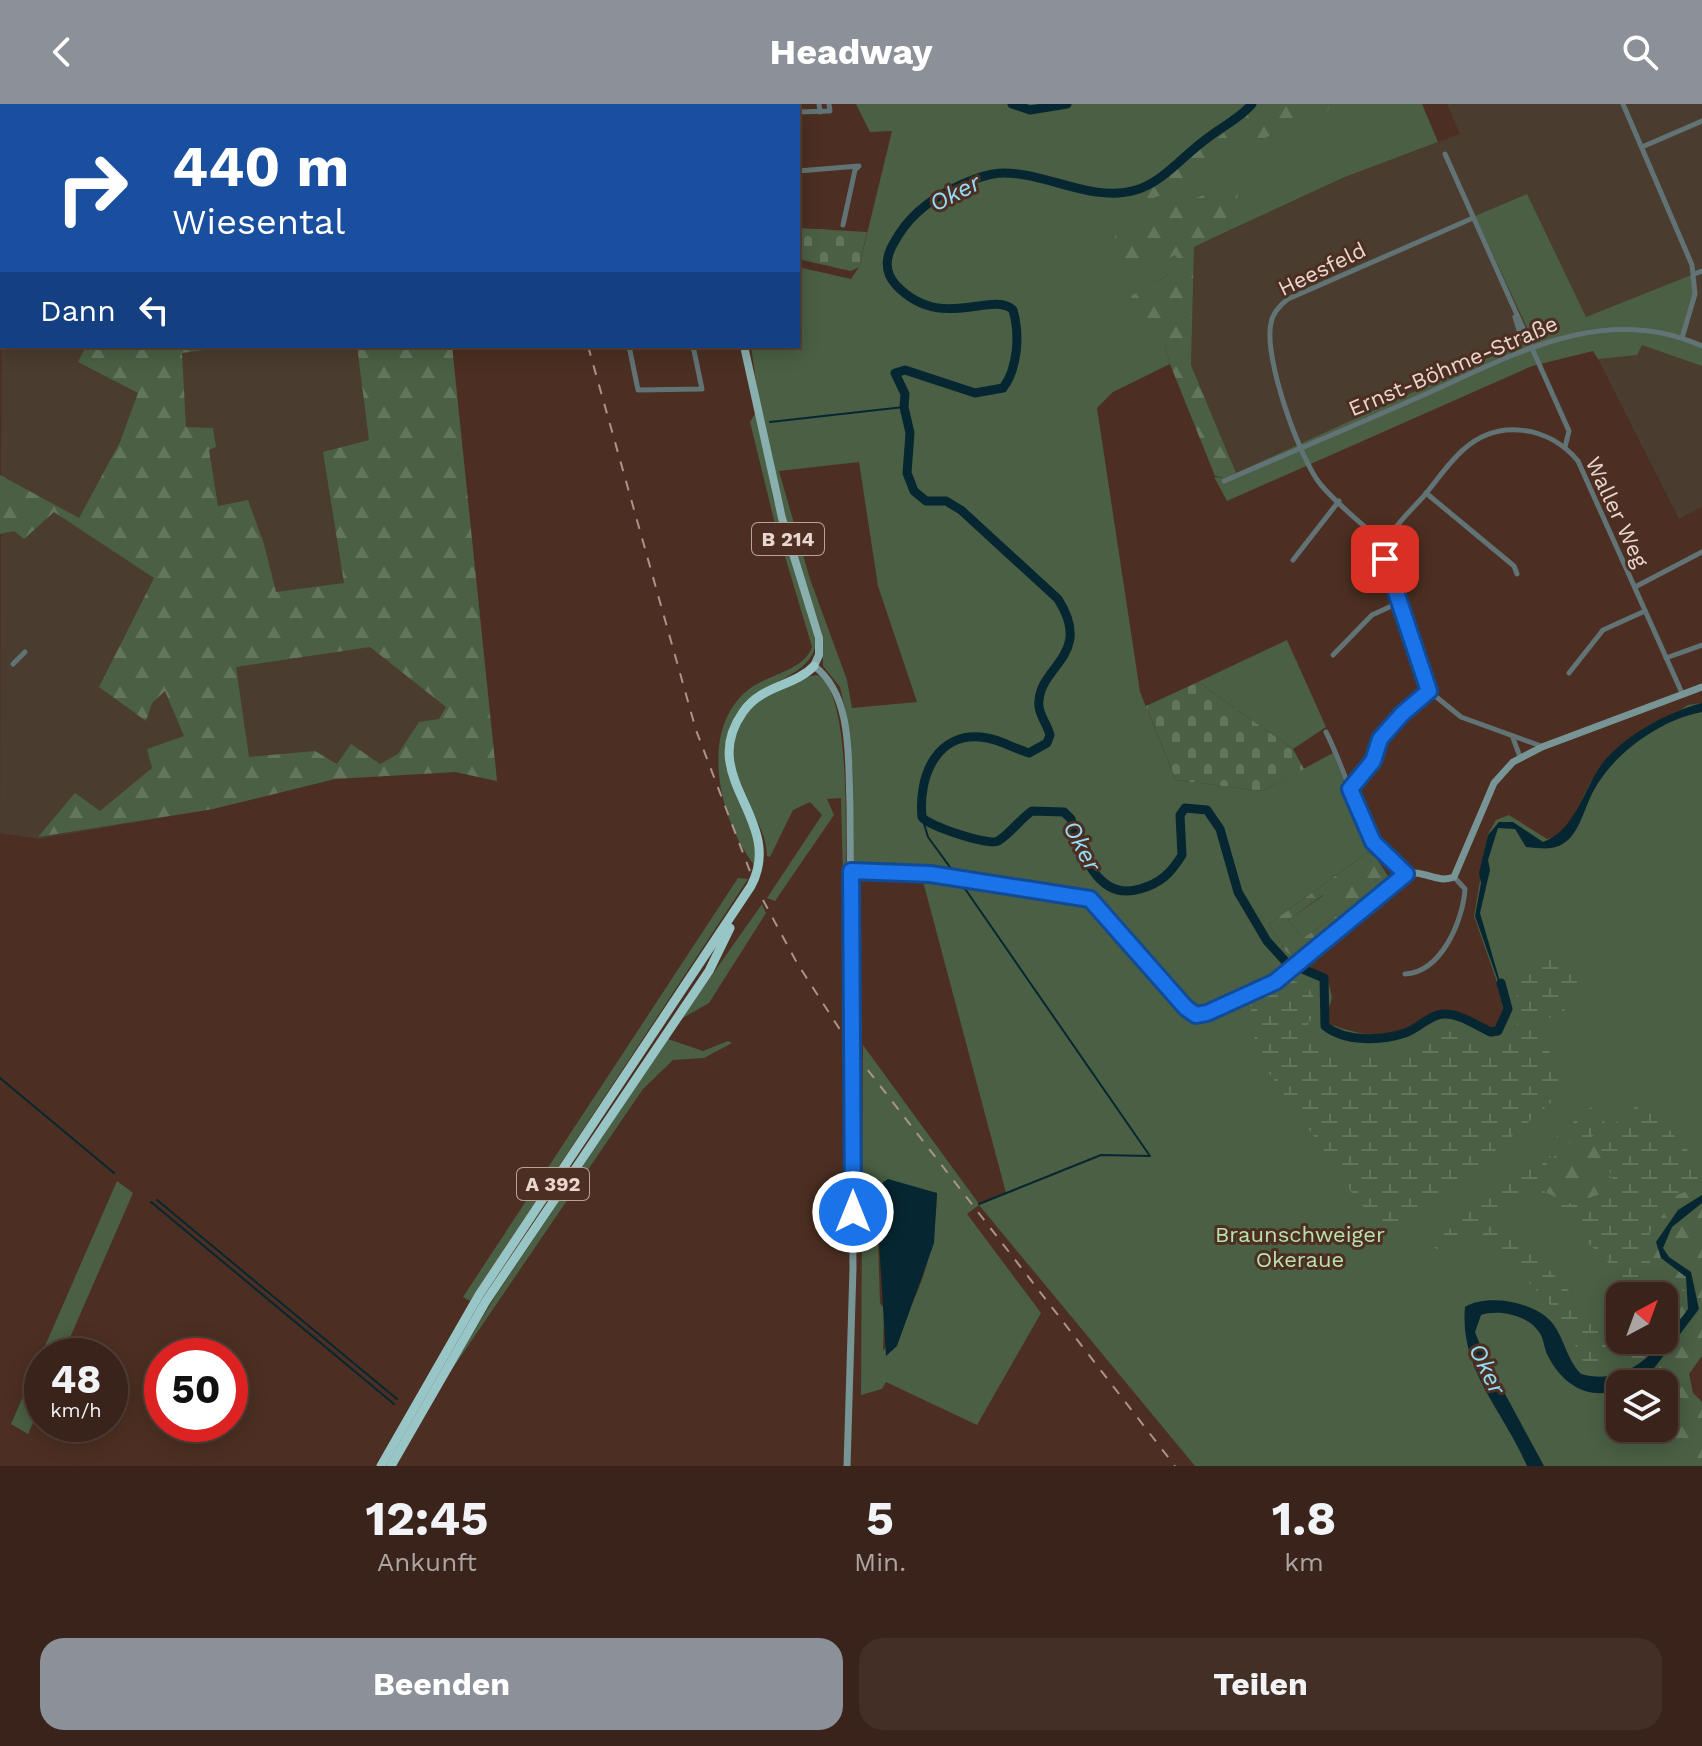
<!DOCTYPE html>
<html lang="de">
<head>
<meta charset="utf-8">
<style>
	body { margin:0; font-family:"Work Sans",sans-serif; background:#442f27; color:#f1f3f6; height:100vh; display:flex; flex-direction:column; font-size:30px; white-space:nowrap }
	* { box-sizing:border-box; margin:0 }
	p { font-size:26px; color:#aba4a2 }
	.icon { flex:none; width:44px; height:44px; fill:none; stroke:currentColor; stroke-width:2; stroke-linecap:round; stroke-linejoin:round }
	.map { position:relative; height:1362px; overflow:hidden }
	.panel { display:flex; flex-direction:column; background:#39231a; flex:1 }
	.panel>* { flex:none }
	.banner { position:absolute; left:0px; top:0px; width:800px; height:244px; box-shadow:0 4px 20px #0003,0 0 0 2px #534039; background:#1a4fa0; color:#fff; overflow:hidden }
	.needle { width:52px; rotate:41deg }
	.buttons { position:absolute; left:1606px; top:1178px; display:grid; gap:16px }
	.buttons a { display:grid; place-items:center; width:72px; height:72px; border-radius:16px; background:#39231a; box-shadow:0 4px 20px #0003,0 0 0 2px #534039; font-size:40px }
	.speed { position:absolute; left:24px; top:1234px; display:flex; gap:16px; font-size:40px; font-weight:700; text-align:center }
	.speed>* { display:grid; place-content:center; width:104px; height:104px; border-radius:50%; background:#39231a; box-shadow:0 4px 20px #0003,0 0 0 2px #534039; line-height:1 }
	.speed small { font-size:20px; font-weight:400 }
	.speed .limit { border:12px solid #d22; background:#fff; color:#111 }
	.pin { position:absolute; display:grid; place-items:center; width:68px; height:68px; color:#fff; margin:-34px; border-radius:16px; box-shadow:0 4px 12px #0006 }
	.me { position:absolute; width:88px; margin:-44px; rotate:0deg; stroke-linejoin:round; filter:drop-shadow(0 0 6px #0008) }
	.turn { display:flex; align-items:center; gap:28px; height:168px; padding:0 40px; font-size:36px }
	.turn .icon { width:104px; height:104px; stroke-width:2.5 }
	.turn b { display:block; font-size:56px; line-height:68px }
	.then { display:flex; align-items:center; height:76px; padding:0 40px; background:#0003; gap:16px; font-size:30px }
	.eta { display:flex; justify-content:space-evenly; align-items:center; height:136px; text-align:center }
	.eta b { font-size:48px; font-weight:700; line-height:56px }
	.cta { display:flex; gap:16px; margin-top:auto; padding:16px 40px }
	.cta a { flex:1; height:92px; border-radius:24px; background:#8c9099; color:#fff; font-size:32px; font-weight:700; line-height:92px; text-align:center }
	.cta a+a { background:#442f27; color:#f1f3f6 }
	header { display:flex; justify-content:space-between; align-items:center; height:104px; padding:0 40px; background:#8c9099; color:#fff; font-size:36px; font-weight:700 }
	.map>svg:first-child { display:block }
	.commercial { fill:#4a3c2e }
	.green { fill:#4a5f44; fill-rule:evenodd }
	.forest { fill:url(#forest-firs); fill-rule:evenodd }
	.wetland { fill:url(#wetland-marsh) }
	.cemetery { fill:url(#cemetery-stones) }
	.water { fill:#062731 }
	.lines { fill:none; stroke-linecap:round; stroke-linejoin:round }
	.stream { stroke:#062731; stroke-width:2 }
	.river { stroke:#062731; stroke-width:9 }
	.street { stroke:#617374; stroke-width:5 }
	.secondary { stroke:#789595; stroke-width:7 }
	.primary { stroke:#89afaf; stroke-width:8 }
	.highway { stroke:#98c6c7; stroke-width:9 }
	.rail { stroke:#aa9389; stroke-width:2; stroke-dasharray:10 10; stroke-linecap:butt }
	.route-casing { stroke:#114b97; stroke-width:20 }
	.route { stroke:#1a73e8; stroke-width:14 }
	.labels { text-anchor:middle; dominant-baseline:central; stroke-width:6; stroke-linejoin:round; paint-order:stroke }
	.shield { fill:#4c2f22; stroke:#baa49a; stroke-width:2 }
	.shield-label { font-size:20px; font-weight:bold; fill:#e9d6ce }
	.street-label { font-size:22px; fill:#e9d6ce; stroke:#4c2f22 }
	.park-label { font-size:22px; fill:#b8e1ad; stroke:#4c2f22 }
	.water-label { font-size:24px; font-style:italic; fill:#93ddf8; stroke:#4c2f22 }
</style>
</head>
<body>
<header><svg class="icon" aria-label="back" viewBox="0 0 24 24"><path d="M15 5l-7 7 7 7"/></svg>Headway<svg class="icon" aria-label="search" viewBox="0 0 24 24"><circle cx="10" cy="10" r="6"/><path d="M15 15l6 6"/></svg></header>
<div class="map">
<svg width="1702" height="1362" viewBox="0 0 1702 1362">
	<defs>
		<pattern id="forest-firs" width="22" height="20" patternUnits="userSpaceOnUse" patternTransform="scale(2)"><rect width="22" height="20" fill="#4a5f44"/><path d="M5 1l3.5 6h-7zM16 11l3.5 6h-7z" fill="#64755e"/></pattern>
		<pattern id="wetland-marsh" width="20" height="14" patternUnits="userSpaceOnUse" patternTransform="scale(2)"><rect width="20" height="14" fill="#4a5f44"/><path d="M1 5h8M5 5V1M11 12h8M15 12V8" fill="none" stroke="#64755e"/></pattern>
		<pattern id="cemetery-stones" width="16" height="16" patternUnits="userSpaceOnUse" patternTransform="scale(2)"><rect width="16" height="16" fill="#4a5f44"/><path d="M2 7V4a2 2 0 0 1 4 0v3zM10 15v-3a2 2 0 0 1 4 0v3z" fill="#64755e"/></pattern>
	</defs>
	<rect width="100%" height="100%" fill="#4c2f22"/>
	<g class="commercial">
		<path d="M 1447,0 L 1702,0 L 1702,403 L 1679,415 L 1594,247 L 1533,234 L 1236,369 L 1191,261 L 1194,143 L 1345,73 L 1460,30 Z"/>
		<path d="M 2,48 L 2,242 L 452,242 L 497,677 L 455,668 L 335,675 L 213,705 L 39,735 L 0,729 Z"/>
	</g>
	<g class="green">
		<path d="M 856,0 L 1270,0 L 1242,36 L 1265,34 L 1326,8 L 1332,0 L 1422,0 L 1438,38 L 1345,73 L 1230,126 L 1228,120 L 1177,152 L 1180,157 L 1166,172 L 1132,192 L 1165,220 L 1165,242 L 1170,260 L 1113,288 L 1097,304 L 1140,588 L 1176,676 L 1262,687 L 1333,649 L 1371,746 L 1269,820 L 1286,848 L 1327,873 L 1332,893 L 1326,914 L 1329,920 C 1351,928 1380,936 1403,928 C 1425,921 1430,909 1455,907 L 1472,920 L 1497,925 L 1505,914 L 1496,875 L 1474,812 L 1488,730 L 1496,716 L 1509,711 L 1547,735 L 1565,730 L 1590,679 L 1611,650 L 1688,601 L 1702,599 L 1702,1252 L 1689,1270 L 1693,1289 L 1702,1298 L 1702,1362 L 1195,1362 L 979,1101 L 967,1110 L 1041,1209 L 977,1321 L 886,1278 L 882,1285 L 861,1291 L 863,941 L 979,1100 L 1006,1089 L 920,766 L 854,761 L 853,667 L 846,609 L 840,583 L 823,562 L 822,529 L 792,437 L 760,307 L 751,242 L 798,242 L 798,163 L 851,175 L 859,163 L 892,27 L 870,28 ZM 859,358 L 878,482 L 917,598 L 852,604 L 847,576 L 810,475 L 779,367 ZM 882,1079 L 937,1089 C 935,1152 920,1196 883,1247 L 884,1205 L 880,1199 L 877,1104 ZM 1620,1192 L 1664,1192 L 1664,1236 L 1620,1236 ZM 1620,1280 L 1664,1280 L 1664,1324 L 1620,1324 Z"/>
		<path d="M 1527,90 L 1586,213 L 1694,170 L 1695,181 L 1682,234 L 1702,242 L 1702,262 L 1642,241 L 1637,251 L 1598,255 L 1593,247 L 1532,262 L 1227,397 L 1214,373 L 1225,374 L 1532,234 L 1475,112 Z"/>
		<path d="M 756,308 L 773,394 L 816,539 C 810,581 739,576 727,633 C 717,678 749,696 756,731 C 758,740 755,753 755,762 C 719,717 696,622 752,583 C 771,570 804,566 812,543 L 773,412 L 750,318 Z"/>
		<path d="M 1287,536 L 1326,623 L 1293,645 L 1198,578 Z"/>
		<path d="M 817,571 C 852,587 845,736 846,774 L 843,773 L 841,694 L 827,695 L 834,711 L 775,797 L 767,794 L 822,711 L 810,698 L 793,706 L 770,753 L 767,752 C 766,720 744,701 735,673 C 717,620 770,577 817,571 Z"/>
		<path d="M 738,774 L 748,775 L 470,1197 L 463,1193 Z"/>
		<path d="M 1324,791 L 1336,812 L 1303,834 L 1288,816 Z"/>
		<path d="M 762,800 L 766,809 L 709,899 L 681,915 Z"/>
		<path d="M 668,935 L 703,947 L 728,937 L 732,939 L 704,954 L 673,956 L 643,985 L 442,1280 L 496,1191 Z"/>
		<path d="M 117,1077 L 133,1089 L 62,1252 L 42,1252 L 42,1299 L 28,1330 L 11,1320 Z"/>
	</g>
	<g class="forest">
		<path d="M 1251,0 L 1332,0 L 1327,8 L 1265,34 L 1242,37 C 1212,70 1161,95 1117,105 L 1125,92 L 1155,83 L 1187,55 L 1246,14 Z"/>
		<path d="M 1238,73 L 1238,92 L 1226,113 L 1230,126 L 1194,143 L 1191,261 L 1236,369 L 1225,374 L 1215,372 L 1170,260 L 1165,242 L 1165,221 L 1140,213 L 1131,192 L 1166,172 L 1179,157 L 1175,151 L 1122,181 L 1112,164 L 1116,121 L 1204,91 L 1206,83 L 1222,75 Z"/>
		<path d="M 86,242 L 233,242 L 182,249 L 186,323 L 213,324 L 216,343 L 209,346 L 218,402 L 248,396 L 264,440 L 276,488 L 344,479 L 323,348 L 369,336 L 357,242 L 452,242 L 497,677 L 455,668 L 335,675 L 213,705 L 38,733 L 75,689 L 100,707 L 152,664 L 147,645 L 184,632 L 165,587 L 152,599 L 146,617 L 99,583 L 154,474 L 54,408 L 24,435 L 14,427 L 0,430 L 0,371 L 79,414 L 120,338 L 138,289 L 78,258 ZM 370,543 L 446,603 L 439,615 L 419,618 L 398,650 L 380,660 L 351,640 L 337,660 L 315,647 L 249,653 L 236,563 Z"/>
		<path d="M 1371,746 L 1390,775 L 1296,854 L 1286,848 L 1269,820 ZM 1323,791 L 1336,812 L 1303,834 L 1288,816 Z"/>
		<path d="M 1578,1034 L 1598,1040 L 1612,1076 L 1606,1088 L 1571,1100 L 1545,1088 C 1541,1061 1556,1047 1578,1034 Z"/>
		<path d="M 1702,1082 L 1702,1248 L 1687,1270 L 1690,1291 L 1702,1303 L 1702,1362 L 1680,1362 L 1675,1346 L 1660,1324 L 1664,1324 L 1664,1280 L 1625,1280 L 1617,1261 L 1632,1241 L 1645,1248 L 1657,1236 L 1664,1236 L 1664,1227 L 1679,1201 L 1689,1199 L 1687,1186 L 1661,1174 L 1669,1161 L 1651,1159 C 1639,1132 1663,1117 1674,1092 Z"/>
	</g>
	<g class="wetland">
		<path d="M 1546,841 L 1567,859 L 1578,880 L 1564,907 L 1534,922 L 1570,982 L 1402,1127 C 1381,1116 1355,1103 1347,1079 L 1256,951 L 1250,897 L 1289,874 L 1309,885 L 1318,900 L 1308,921 L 1311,936 L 1329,951 L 1359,950 L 1398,956 L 1445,925 L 1476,941 L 1492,945 C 1519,927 1526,914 1514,882 Z"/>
		<path d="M 1643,997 L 1702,1062 L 1702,1081 L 1674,1091 C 1661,1115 1637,1133 1651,1160 L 1668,1162 L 1660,1175 L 1686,1187 L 1687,1199 L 1678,1200 L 1669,1217 L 1664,1213 L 1664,1192 L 1643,1192 L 1534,1087 L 1543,1079 L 1545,1089 L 1571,1100 L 1606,1089 L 1613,1076 L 1599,1040 L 1592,1038 Z"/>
		<path d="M 1591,1003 L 1606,1020 L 1588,1036 L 1578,1033 L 1549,1054 L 1541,1075 L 1460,1143 L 1437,1145 L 1431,1141 Z"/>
		<path d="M 1500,1114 L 1626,1247 L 1616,1260 L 1583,1257 L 1560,1211 L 1482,1130 Z"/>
	</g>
	<g class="cemetery">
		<path d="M 798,124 L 867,128 L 859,163 L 851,167 L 798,155 Z"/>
		<path d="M 1198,578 L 1293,645 L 1304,665 L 1262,687 L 1176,676 L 1146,602 Z"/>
	</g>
	<g class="water">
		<path d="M 1702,599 L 1702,608 C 1660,616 1614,649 1594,686 C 1585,702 1581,724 1568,736 C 1554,748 1542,744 1526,743 L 1515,725 L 1498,724 L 1488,756 L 1490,766 L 1480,809 L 1508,905 L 1475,812 L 1481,779 L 1479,769 L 1488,731 L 1499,718 L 1513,718 L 1543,738 C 1575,727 1583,686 1602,660 C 1623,632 1668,608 1702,599 Z"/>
		<path d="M 888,1075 L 937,1089 L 934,1139 L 897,1242 L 886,1252 L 877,1104 L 882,1079 Z"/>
		<path d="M 1702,1091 L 1702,1099 L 1672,1123 L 1663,1144 L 1669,1153 L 1691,1168 L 1699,1205 L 1652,1267 L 1632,1280 L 1620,1280 L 1620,1285 C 1589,1298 1562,1280 1548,1252 C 1544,1245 1544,1234 1539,1228 C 1528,1211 1498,1205 1481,1211 L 1475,1228 L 1484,1251 L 1544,1362 L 1527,1362 C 1504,1308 1459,1265 1465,1203 C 1487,1189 1537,1198 1553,1220 C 1565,1236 1566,1254 1581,1270 C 1632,1284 1661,1241 1688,1205 L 1686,1173 L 1661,1154 L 1656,1138 L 1678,1106 Z"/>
	</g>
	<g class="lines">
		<g class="stream">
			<path d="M 770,318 L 904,303"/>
			<path d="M 922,713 L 928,733 L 955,770"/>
			<path d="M 961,779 L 1150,1052 L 1101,1051 L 979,1100"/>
			<path d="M 0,974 L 114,1069"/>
			<path d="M 157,1096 L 397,1295"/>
			<path d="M 151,1098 L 394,1300"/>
		</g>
		<g class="river">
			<path d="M 1012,0 L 1030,6 L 1067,0"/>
			<path d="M 1252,0 C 1239,15 1224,21 1209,33 C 1184,50 1165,77 1136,86 C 1092,99 1048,69 1004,69 C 987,69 968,77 952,85 C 928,97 908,113 895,137 C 886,151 883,167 896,181 C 941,229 992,186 1013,206 C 1020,230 1018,264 1003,284 L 975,289 L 905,266 L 895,269 L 905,290 L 904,303 L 910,329 L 907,369 L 914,387 L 926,397 L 946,397 L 961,406 L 1058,495 C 1093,550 1042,561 1039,596 C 1037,609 1047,619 1050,631 L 1047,639 L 1029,649 C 1015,645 1001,636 987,634 C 937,625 918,672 922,713 C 928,722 989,742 998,737 C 1010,730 1020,715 1032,707 L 1064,708 L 1071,715 C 1081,747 1097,798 1140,785 C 1161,779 1171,769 1182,751 L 1180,711 L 1185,704 L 1207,706 L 1220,725 L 1238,788 L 1267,837 L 1286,858 L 1324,874 L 1325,922 C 1345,938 1381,937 1405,929 C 1418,925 1430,910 1444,910 C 1459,909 1477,922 1491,928 L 1498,927 L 1508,905 L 1501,879"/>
		</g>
		<g class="street">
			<path d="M 794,0 L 794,2"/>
			<path d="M 819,0 L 820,8"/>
			<path d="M 1623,0 L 1692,161 L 1695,190 L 1682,234"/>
			<path d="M 547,2 L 547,0"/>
			<path d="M 629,2 L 629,0"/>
			<path d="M 798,8 L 830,7 L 829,0"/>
			<path d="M 1642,43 L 1702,17"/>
			<path d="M 1445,50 L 1569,327 L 1565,343"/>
			<path d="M 798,67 L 859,62 L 855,66 L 843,121"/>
			<path d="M 1694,170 L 1702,167"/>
			<path d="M 1515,213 L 1522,236 L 1530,242"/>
			<path d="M 629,242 L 638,286 L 702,285 L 693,242"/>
			<path d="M 1224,377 C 1289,349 1354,322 1419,293 C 1510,253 1602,197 1702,242"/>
			<path d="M 1426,389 L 1514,462 L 1517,470"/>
			<path d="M 1385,440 C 1364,422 1339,402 1321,381 C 1300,356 1263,253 1271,219 C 1273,208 1280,201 1288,195 L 1473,114"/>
			<path d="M 1293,456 L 1339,397"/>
			<path d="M 1635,483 L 1702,448"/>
			<path d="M 1333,551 L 1372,511 L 1398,499"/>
			<path d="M 1666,554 L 1702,541"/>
			<path d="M 13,560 L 25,548"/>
			<path d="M 1569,569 L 1603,526 L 1645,507"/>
			<path d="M 1326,628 C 1351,677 1359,735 1406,770"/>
			<path d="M 1513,634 L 1520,653"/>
			<path d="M 1541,642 L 1461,613 L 1429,587 L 1385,455 C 1383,430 1407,411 1423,393 C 1436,378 1448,359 1463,346 C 1498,314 1549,322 1578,357 L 1682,589"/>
			<path d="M 1350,685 L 1373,657 L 1380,635 L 1402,610 L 1429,587"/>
			<path d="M 1405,870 C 1442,868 1463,816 1465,785 L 1454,773"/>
		</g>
		<g class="secondary">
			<path d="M 104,2 L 109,0"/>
			<path d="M 0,42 L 2,41"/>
			<path d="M 814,562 C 853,591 848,655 850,700 L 853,1164 L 847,1362"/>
			<path d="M 851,767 L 930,770 L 1090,795 L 1186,904 L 1201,911 L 1275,878 L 1406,770 C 1423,765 1437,780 1454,773 L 1494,679 L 1513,658 L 1542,643 L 1702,583"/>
		</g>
		<g class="primary">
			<path d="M 692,0 L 693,2"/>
			<path d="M 744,242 L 782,414 L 819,534 L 819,551 L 814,562"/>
		</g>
		<g class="highway">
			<path d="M 381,1362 L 479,1191 L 751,782 C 786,716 696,674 743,608 C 763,580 794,583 814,562"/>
			<path d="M 391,1362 L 486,1197 L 709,867 L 730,824"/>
		</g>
		<g class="rail">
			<path d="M 505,0 L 506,2"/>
			<path d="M 588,242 L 696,626 L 751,770"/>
			<path d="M 763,796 L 797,859 L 857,952 L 1175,1362"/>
		</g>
	</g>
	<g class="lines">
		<g class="route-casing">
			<path id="route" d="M 853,1108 L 851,767 L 930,770 L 1090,795 L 1186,904 L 1196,911 L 1207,909 L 1275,878 L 1406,770 L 1373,738 L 1350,685 L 1373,657 L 1380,635 L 1402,610 L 1429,587 L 1385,455"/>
		</g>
		<use href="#route" class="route"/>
	</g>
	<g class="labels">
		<g class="shield">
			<rect x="752" y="419" width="72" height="32" rx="6"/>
			<rect x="517" y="1064" width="72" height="32" rx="6"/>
		</g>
		<g class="shield-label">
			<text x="788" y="435">B 214</text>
			<text x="553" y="1080">A 392</text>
		</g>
		<g class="street-label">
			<text transform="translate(1322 165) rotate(-26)">Heesfeld</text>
			<text transform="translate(1453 262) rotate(-23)">Ernst-Böhme-Straße</text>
			<text transform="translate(1617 408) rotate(65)">Waller Weg</text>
		</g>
		<g class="park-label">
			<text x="1300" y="1130">Braunschweiger<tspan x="1300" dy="25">Okeraue</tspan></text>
		</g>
		<g class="water-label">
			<text transform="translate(955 89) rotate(-27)">Oker</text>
			<text transform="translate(1082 742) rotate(62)">Oker</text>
			<text transform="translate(1487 1265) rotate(64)">Oker</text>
		</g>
	</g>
</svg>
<div class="buttons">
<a><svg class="needle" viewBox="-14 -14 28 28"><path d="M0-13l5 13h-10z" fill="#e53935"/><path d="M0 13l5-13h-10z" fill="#aba4a2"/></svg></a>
<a><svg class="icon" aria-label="layers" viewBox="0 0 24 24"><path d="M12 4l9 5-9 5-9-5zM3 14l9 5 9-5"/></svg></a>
</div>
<div class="speed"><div>48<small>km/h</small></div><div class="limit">50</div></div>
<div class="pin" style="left:1385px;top:455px;background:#d93025"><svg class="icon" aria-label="arrive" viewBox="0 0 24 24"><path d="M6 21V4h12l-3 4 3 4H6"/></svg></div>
<svg class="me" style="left:853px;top:1108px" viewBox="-20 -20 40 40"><circle r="17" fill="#1a73e8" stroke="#fff" stroke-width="3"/><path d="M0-11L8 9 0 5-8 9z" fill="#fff"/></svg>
<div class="banner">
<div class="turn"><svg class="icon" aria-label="right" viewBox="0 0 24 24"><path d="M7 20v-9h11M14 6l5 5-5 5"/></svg><div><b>440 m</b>Wiesental</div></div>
<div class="then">Dann<svg class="icon" aria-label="left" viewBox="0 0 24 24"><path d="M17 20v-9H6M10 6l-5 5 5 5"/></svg></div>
</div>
</div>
<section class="panel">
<div class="eta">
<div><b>12:45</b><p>Ankunft</p></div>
<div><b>5</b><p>Min.</p></div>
<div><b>1.8</b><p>km</p></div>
</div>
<div class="cta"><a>Beenden</a><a>Teilen</a></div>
</section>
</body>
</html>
